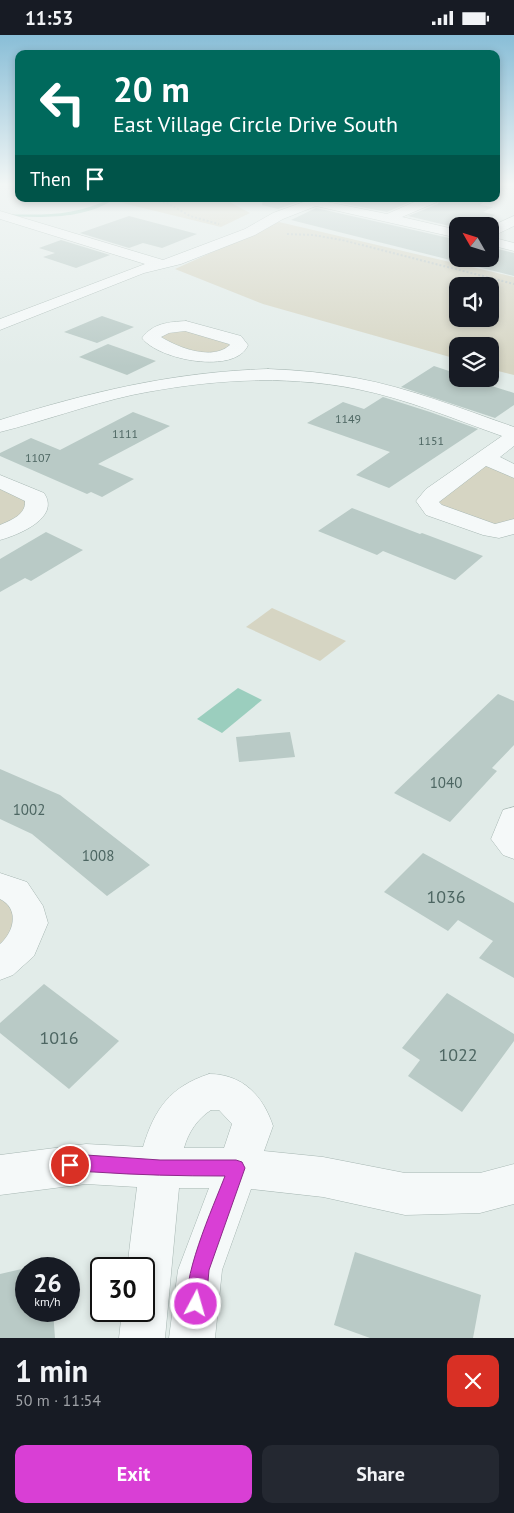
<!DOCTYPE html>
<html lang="en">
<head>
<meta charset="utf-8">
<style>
	body { margin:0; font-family:"PT Sans",sans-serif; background:#242831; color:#f1f3f6; height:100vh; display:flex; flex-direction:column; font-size:19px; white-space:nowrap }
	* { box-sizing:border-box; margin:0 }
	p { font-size:16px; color:#9ea1a6 }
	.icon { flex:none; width:28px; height:28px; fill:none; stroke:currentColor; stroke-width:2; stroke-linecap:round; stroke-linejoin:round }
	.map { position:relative; height:1303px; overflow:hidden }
	.details { display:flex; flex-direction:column; background:#171b24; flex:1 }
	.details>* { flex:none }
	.guide { position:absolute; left:15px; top:15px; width:485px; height:152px; border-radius:10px; box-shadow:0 2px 8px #0003; background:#00695c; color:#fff; overflow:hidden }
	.needle { width:32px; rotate:309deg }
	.fabs { position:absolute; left:449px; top:182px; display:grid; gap:10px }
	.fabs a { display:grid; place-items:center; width:50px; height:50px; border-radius:10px; background:#171b24; box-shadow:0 2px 8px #0003; font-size:25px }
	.speed { position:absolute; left:15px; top:1222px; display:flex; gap:10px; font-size:25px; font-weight:700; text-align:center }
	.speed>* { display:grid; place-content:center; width:65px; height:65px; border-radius:50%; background:#171b24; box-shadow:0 2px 8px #0003; line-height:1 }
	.speed small { font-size:12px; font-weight:400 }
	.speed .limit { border:2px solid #111; border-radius:8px; background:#fff; color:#111 }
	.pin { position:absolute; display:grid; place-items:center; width:42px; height:42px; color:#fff; margin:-21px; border:2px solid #fff; border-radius:50%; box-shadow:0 1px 5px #0007 }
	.me { position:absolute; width:55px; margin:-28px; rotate:6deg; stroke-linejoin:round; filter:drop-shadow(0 0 4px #0008) }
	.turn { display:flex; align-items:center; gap:18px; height:105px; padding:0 15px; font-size:22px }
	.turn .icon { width:65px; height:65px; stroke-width:2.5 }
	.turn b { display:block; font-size:35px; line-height:42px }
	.then { display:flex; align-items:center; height:48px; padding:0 15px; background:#0003; gap:10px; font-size:19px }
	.round { display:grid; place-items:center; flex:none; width:52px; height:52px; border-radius:10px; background:#242831 }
	.head { display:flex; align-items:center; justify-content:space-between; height:85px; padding:0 15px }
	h1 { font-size:30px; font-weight:700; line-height:38px }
	.cta { display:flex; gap:10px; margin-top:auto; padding:10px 15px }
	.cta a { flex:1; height:58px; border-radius:10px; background:#d93fd5; color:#fff; font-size:20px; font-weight:700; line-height:58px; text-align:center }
	.cta a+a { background:#242831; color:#f1f3f6 }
	.status { display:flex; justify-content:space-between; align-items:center; height:35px; padding:0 25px; background:#171b24; direction:ltr }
	.status svg { height:14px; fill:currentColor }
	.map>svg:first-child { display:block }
	.green { fill:#d6d5c3; fill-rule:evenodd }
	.water { fill:#9bcebe }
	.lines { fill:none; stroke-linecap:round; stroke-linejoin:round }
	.stream { fill:#9bcebe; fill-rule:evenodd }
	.building { fill:#b9cac6 }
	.street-casing { stroke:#a7b7b3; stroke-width:1 }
	.path { stroke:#b8c3c2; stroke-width:2; stroke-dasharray:2 2; stroke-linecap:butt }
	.street { fill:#f5f9f9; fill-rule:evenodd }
	.route { fill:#d93fd5; stroke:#8d298a }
	.labels { text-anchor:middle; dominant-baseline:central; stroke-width:4.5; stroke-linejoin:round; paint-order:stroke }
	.far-number-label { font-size:12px; fill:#4d6662 }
	.number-label { font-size:15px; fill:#4d6662 }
	.near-number-label { font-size:18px; fill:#4d6662 }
</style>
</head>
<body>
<div class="status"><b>11:53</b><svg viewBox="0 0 49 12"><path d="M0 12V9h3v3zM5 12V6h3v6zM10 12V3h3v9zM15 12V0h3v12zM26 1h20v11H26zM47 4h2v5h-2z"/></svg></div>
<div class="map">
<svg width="514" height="1303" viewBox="0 0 514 1303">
	<rect width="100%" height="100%" fill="#e2ece9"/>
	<g class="green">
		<path d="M 106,164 L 224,164 L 250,178 L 221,192 Z"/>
		<path d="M 279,187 L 514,242 L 514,340 L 490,334 L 490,311 L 458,311 L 457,324 L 263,269 L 175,234 ZM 458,251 L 490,251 L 490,284 L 458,284 Z"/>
		<path d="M 173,292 L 224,301 L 237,315 L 193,320 L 154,298 Z"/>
		<path d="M 484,422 L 514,437 L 514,491 L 511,494 L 434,475 L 434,459 Z"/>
		<path d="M 0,446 L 38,472 L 0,498 Z"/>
		<path d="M 272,573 L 346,606 L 320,626 L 246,592 Z"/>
		<path d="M 0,851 L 26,871 L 0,930 Z"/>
	</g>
	<path class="water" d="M 238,653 L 262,665 L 222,698 L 197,684 Z"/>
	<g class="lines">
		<path class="stream" d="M 110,164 L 113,165 C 80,186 37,182 0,181 L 0,179 C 41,180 71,182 110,164 Z"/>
	</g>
	<g class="building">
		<path d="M 263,164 L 307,164 L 278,174 L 262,170 Z"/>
		<path d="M 320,164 L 417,164 L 387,177 Z"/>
		<path d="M 440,164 L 487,164 L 480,170 L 493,172 L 483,177 L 495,180 L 480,188 L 490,190 L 489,191 L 458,191 L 458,193 L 408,181 L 438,169 Z"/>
		<path d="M 316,173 L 458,205 L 458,224 L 490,224 L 490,212 L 514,218 L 514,241 L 291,185 Z"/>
		<path d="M 129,181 L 197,199 L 162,213 L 143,208 L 129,213 L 80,198 Z"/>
		<path d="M 61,205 L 110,220 L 76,233 L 43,222 L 55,218 L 39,213 Z"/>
		<path d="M 102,281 L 134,292 L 97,308 L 64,297 Z"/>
		<path d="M 108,309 L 156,326 L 127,340 L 79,322 Z"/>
		<path d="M 434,331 L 458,339 L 458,344 L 475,344 L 481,346 L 479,347 L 514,358 L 514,370 L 495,383 L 401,352 Z"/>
		<path d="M 383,362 L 430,377 L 478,394 L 389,453 L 356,440 L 390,417 L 307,388 L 343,367 L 364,374 Z"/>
		<path d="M 133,377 L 170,391 L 98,429 L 134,444 L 102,462 L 91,457 L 87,459 L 0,421 L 0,418 L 31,403 L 60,415 Z"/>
		<path d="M 352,473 L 420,499 L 422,498 L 483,521 L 455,545 L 383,516 L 377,520 L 318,496 Z"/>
		<path d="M 46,497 L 83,515 L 31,546 L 25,543 L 0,557 L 0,524 Z"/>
		<path d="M 498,659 L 514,666 L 514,710 L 492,733 L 497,736 L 450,787 L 394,758 Z"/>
		<path d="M 290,697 L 295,722 L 239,727 L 236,702 Z"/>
		<path d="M 0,734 L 60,760 L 150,830 L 107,861 L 32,799 L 0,784 Z"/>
		<path d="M 423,818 L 514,868 L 514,943 L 479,923 L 493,906 L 458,885 L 448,896 L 384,857 Z"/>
		<path d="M 44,949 L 119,1006 L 69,1054 L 0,998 L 0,988 Z"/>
		<path d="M 447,958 L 514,999 L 514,1006 L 462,1077 L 408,1041 L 420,1025 L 402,1013 Z"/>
		<path d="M 355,1217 L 481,1260 L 473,1303 L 370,1303 L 334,1290 Z"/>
		<path d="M 26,1233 L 26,1276 L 53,1276 L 55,1303 L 0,1303 L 0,1239 Z"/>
	</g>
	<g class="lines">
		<g class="street-casing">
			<g id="street">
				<path d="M 312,164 L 387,179 L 421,164 L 438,164 L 437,167 L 402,182 L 458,195 L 458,203 L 316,171 L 283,184 L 255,200 L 181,229 L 144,238 L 0,295 L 0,284 L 145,229 L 0,184 L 0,176 L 163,225 L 245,194 L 273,178 Z"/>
				<path d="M 514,181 L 514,191 L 491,202 L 514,208 L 514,216 L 490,210 L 490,192 Z"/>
				<path d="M 186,286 L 241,301 L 248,310 C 236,340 158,325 142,303 C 153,288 169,287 186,286 ZM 185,296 L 229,309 L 230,310 C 212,326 179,313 161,302 L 169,298 Z"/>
				<path d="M 268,334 C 298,335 327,338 356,343 C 410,353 462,374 514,392 L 514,411 L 500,422 L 514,429 L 514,443 L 486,431 L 439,467 L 442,470 L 495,489 L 514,484 L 514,499 L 499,503 L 483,500 L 426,480 L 416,466 L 426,454 L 502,401 C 454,384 407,364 357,354 C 282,339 206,345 132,360 C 87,370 44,386 0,397 L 0,385 C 90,357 173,337 268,334 Z"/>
				<path d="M 0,440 L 44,458 C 61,483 18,500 0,505 L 0,490 C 11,485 26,480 25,466 L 0,454 Z"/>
				<path d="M 514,772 L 514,824 L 503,820 L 491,804 L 503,775 Z"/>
				<path d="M 0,838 L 27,847 L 43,871 L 48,888 L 34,921 L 13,940 L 0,945 L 0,909 C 14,897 20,874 0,864 Z"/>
				<path d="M 209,1039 C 243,1039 263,1061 273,1091 L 264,1116 L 323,1122 L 405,1138 L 480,1138 L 514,1129 L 514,1169 L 480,1178 L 405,1180 L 323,1162 L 251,1154 L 222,1235 L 215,1303 L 169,1303 L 178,1235 L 209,1153 L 179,1153 L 165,1303 L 119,1303 L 122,1276 L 144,1276 L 144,1234 L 127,1234 L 137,1152 L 86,1149 L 0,1160 L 0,1120 L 86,1109 L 143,1112 C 155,1073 170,1052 209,1039 ZM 211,1075 L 219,1075 L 232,1089 L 224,1113 L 184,1113 C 188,1098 197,1084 211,1075 Z"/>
			</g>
		</g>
		<g class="path">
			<path d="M 147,164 L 167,168 L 190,181 L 219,189"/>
			<path d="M 287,199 L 313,200 L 342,205 L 514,249"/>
		</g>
		<use href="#street" class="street"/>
	</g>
	<linearGradient id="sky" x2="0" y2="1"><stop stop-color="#89bed7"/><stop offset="0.45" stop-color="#f2f6f5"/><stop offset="1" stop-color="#f2f6f5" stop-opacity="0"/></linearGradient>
	<rect width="514" height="332" fill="url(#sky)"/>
	<path class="route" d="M 86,1120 L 160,1125 L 236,1125 L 242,1127 L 245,1133 L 209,1235 L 206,1269 L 203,1276 L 196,1279 L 189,1276 C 178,1249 214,1170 225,1141 C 181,1141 138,1140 94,1137 C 84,1136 73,1140 64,1136 L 61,1130 L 64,1125 Z"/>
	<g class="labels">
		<g class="far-number-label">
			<text x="348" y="383">1149</text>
			<text x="125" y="398">1111</text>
			<text x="431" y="405">1151</text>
			<text x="38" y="422">1107</text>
		</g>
		<g class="number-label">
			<text x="446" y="747">1040</text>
			<text x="29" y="774">1002</text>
			<text x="98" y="820">1008</text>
		</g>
		<g class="near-number-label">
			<text x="446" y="861">1036</text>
			<text x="59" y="1002">1016</text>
			<text x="458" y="1019">1022</text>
		</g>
	</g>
</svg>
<div class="fabs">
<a><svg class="needle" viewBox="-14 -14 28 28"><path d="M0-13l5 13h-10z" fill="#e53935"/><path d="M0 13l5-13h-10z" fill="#9ea1a6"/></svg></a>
<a><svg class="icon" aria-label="sound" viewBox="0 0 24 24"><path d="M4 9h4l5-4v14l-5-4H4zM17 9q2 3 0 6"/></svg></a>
<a><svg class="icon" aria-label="layers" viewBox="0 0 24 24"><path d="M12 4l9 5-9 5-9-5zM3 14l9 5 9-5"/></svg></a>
</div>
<div class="speed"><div>26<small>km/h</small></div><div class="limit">30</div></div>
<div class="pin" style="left:70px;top:1130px;background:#d93025"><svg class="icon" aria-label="arrive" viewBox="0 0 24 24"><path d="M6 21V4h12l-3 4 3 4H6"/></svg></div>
<svg class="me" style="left:196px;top:1269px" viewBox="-20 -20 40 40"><circle r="17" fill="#d93fd5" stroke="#fff" stroke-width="3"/><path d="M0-11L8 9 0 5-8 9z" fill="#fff"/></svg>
<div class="guide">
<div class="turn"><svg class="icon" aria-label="left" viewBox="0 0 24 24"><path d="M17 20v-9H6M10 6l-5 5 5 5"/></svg><div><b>20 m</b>East Village Circle Drive South</div></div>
<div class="then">Then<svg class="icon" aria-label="arrive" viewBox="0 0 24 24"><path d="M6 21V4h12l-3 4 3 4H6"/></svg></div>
</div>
</div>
<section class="details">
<div class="head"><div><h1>1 min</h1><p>50 m · 11:54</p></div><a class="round" style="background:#d93025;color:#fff"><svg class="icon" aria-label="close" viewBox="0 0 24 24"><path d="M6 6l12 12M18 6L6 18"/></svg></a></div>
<div class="cta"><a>Exit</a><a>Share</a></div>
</section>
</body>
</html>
